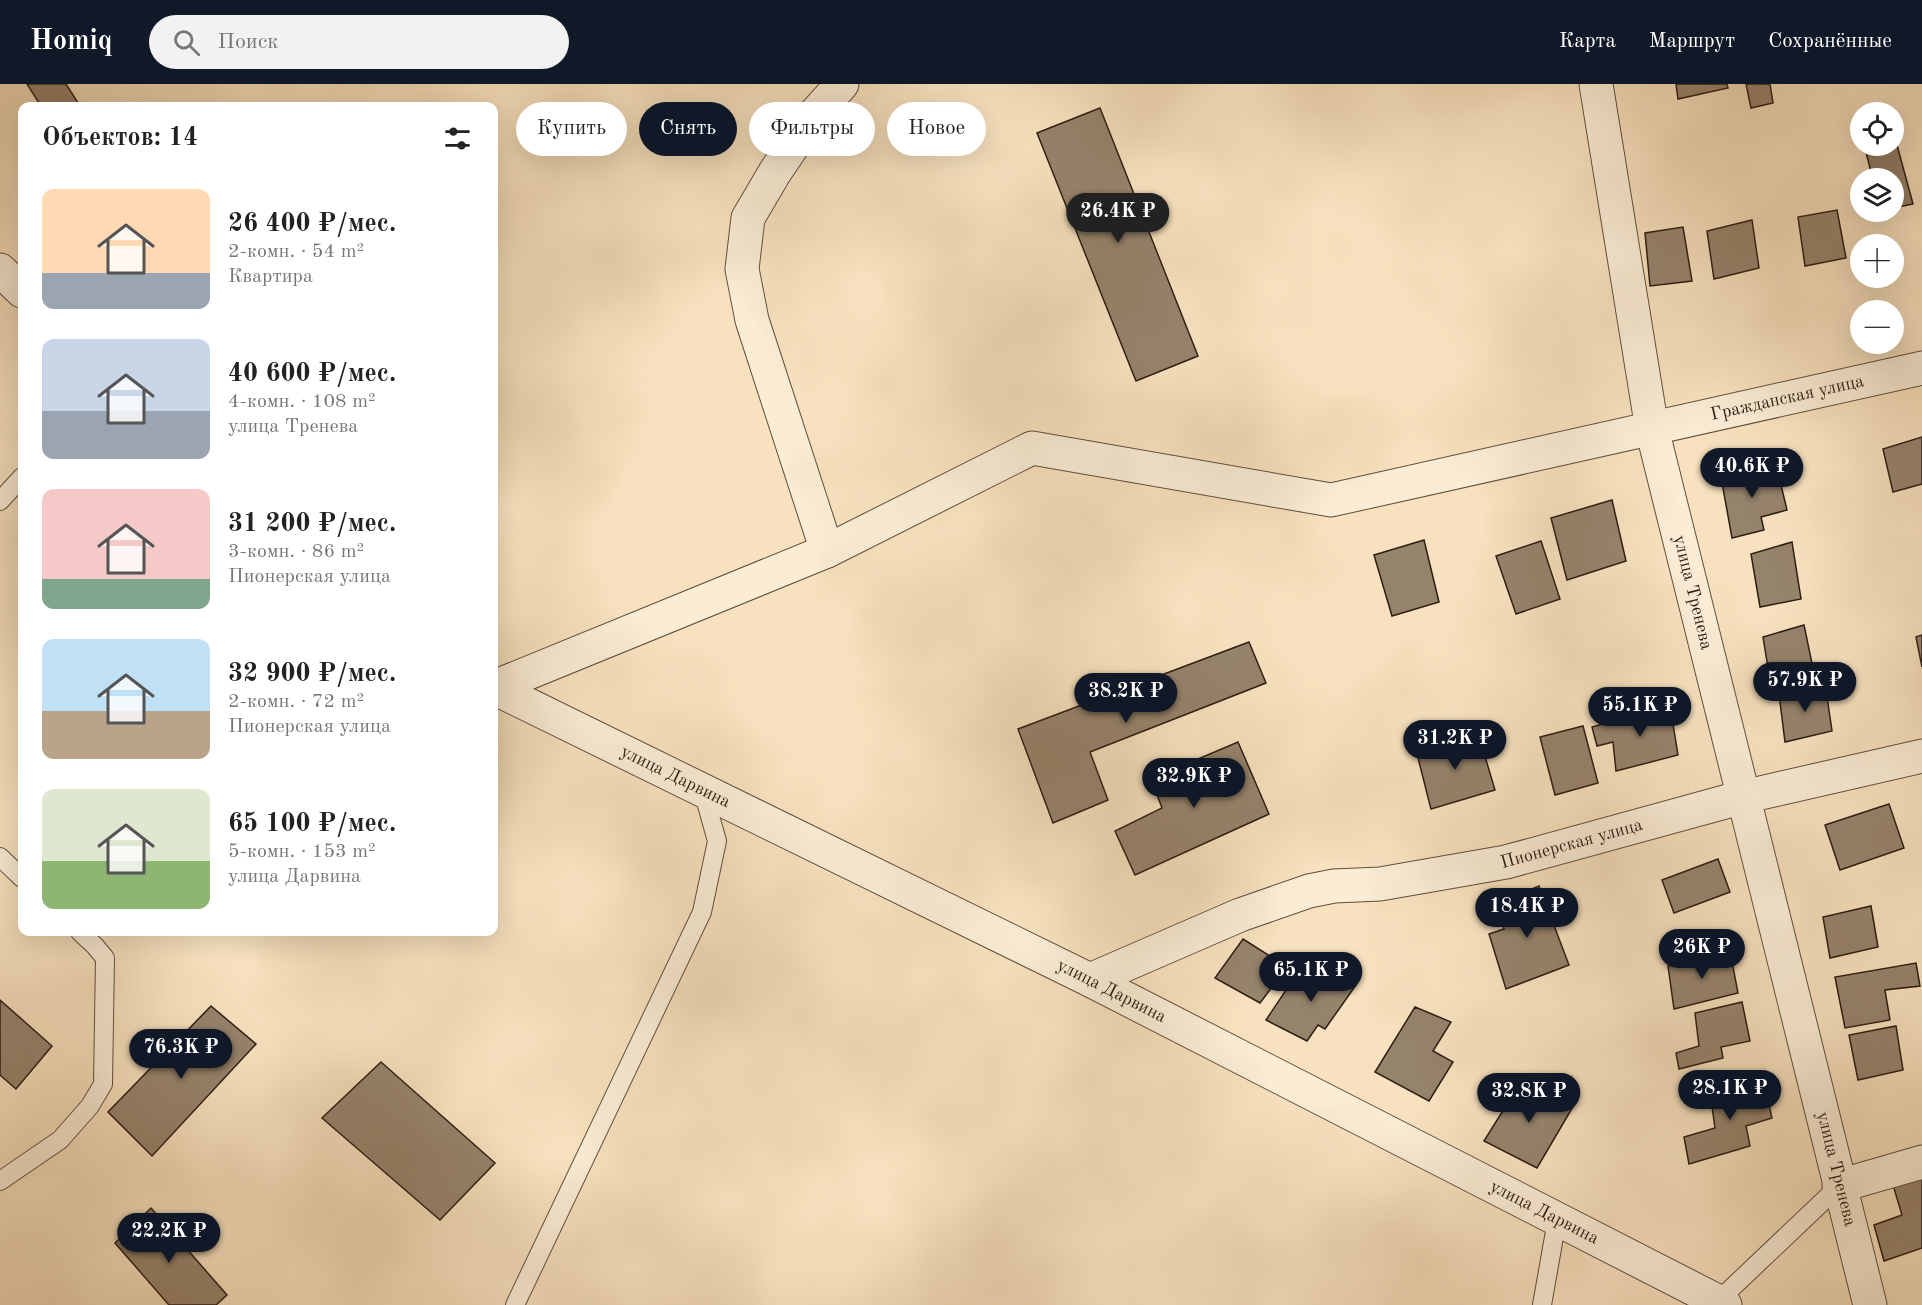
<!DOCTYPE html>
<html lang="ru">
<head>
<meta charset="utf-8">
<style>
  body { margin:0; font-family:"Old Standard TT",serif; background:#f2f2f2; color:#222; height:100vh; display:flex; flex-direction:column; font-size:22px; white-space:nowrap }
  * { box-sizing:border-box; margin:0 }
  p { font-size:20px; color:#767676 }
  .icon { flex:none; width:33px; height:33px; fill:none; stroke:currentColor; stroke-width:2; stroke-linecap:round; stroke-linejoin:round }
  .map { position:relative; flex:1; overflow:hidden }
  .drawer { position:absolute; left:18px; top:18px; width:480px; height:834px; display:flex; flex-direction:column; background:#fff; border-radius:12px; box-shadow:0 6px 24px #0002 }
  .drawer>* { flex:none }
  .top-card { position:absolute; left:516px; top:18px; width:570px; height:54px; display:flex; gap:12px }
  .controls { position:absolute; left:1850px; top:18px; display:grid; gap:12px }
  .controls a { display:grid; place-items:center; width:54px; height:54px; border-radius:50%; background:#fff; box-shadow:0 6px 24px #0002; font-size:30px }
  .price { position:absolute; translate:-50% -51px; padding:0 14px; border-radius:21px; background:#111827; color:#fff; font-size:20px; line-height:39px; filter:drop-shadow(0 2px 3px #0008) }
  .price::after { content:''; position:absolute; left:50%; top:36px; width:18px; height:14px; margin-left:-9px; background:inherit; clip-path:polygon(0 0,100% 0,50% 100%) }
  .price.active { background:#222; color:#fff }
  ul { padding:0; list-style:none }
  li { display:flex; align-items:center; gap:18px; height:150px; padding:0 24px }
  li span { display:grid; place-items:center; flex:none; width:168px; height:120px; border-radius:12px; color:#555 }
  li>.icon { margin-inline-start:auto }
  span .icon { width:72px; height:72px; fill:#fffc; stroke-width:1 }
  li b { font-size:26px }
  h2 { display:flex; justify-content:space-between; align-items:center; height:72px; padding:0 24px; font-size:26px }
  .pill { padding:0 21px; border-radius:27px; background:#fff; box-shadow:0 6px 24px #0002; font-size:21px; line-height:54px }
  .pill.active { background:#111827; color:#fff }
  header { display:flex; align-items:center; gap:36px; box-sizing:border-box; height:84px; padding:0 30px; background:#111827; color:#fff }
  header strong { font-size:28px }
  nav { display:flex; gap:33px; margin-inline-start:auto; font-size:21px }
  .search { width:420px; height:54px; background:#f2f2f2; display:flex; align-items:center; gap:15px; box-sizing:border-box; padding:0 21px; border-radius:33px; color:#767676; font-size:22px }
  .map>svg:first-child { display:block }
  .building { fill:#96836c; stroke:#2d1d14; stroke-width:1.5 }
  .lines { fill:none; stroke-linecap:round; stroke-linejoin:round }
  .service-casing { stroke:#604e3e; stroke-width:20 }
  .minor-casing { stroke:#604e3e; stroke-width:35 }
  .service { stroke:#faecd5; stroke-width:18 }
  .minor { stroke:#faecd5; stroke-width:33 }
  .labels { text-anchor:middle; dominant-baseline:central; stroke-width:5; stroke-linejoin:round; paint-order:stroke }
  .street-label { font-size:18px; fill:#2d1d14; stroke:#faecd5 }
</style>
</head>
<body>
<header>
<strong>Homiq</strong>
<div class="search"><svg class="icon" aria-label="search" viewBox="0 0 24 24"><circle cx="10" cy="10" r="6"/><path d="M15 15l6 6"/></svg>Поиск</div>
<nav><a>Карта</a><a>Маршрут</a><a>Сохранённые</a></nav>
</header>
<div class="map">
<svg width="1922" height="1221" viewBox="0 0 1922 1221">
  <rect width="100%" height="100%" fill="#f7e1be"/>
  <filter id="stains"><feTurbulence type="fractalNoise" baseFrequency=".00333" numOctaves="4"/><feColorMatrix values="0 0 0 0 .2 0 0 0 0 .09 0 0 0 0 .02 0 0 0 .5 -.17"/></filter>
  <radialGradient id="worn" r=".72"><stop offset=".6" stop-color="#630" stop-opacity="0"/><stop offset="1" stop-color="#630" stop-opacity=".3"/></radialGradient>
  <g class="building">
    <polygon points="27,0 66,0 80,22 41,22"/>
    <polygon points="1676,0 1727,0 1728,4 1678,15"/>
    <polygon points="1746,0 1770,0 1773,19 1751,24"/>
    <polygon points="1100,24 1198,272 1136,297 1037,49"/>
    <polygon points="1897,61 1913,120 1893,124 1893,94 1862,94 1872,92 1866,68"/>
    <polygon points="1837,126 1846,174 1805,182 1798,133"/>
    <polygon points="1752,136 1759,184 1714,195 1707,147"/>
    <polygon points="1683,143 1692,197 1650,202 1645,149"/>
    <polygon points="1922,353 1922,400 1893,408 1883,365"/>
    <polygon points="1776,380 1787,426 1761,433 1764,446 1732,454 1721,393"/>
    <polygon points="1612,416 1626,477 1567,496 1551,434"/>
    <polygon points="1424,456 1439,518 1392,532 1374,471"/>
    <polygon points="1541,457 1560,515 1516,530 1496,472"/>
    <polygon points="1792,458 1801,515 1760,523 1751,470"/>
    <polygon points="1804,541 1814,589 1771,602 1763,553"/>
    <polygon points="1922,551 1922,583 1916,553"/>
    <polygon points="1249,558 1266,599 1090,668 1108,716 1053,739 1018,645"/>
    <polygon points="1825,599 1832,647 1785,658 1779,610"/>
    <polygon points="1670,622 1678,671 1616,687 1613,658 1597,662 1592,643"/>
    <polygon points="1583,642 1598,699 1555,711 1540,653"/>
    <polygon points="1478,649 1495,706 1431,725 1416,666"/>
    <polygon points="1238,658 1269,730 1135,791 1115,747 1162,724 1151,695"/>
    <polygon points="1889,720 1904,764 1840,786 1825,741"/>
    <polygon points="1718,775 1730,808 1674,829 1662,796"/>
    <polygon points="1539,802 1569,881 1506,905 1489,850 1504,845 1496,820"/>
    <polygon points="1871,822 1878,863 1830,874 1823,833"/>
    <polygon points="1243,855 1287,883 1260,919 1215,894"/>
    <polygon points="1730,867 1738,909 1674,925 1668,882"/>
    <polygon points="1916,879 1920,902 1885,906 1890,936 1845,944 1835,893"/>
    <polygon points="1319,882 1356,901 1325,945 1318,941 1307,957 1266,936 1296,891 1308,898"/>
    <polygon points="0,916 52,962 16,1005 0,991"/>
    <polygon points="1742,918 1750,957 1721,963 1723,974 1679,985 1676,969 1699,962 1695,929"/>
    <polygon points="211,922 256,960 152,1072 108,1028"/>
    <polygon points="1415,923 1451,938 1433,967 1453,978 1429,1017 1375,988"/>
    <polygon points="1896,942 1903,986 1858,996 1849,951"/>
    <polygon points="381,978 495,1079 440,1136 322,1034"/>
    <polygon points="1763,994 1772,1034 1746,1042 1750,1062 1689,1080 1684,1053 1715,1044 1710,1008"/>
    <polygon points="1522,996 1574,1021 1537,1084 1484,1057"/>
    <polygon points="1922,1092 1922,1164 1884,1177 1874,1141 1902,1131 1893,1101"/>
    <polygon points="151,1124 227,1211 216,1221 169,1221 115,1159"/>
  </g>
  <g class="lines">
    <defs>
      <g id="service">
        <polyline points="0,417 22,393"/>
        <polyline points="0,773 22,794"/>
        <polyline points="0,1097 60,1056 90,1022 103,1000 105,874 95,862 80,848"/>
        <polyline points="1718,1217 1839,1102"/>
        <polyline points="515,1221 702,828 717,757 703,707"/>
        <polyline points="1542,1221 1557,1136"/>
      </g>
      <g id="minor">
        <path id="s1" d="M1596,0l56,345 218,876"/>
        <polyline points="0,186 22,207"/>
        <polyline points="827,467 752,236 742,185 748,134 775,88 813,32 842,0"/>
        <path id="s2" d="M494,603l333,-136 205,-103 299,52 591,-132"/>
        <path id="s3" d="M494,604l596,292 635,325"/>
        <path id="s4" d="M1090,896l150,-65 69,-24 25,-5 46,-2 126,-22 237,-65 179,-41"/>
        <polyline points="1839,1102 1922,1078"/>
      </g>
    </defs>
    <use href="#service" class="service-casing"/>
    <use href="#minor" class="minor-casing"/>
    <use href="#service" class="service"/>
    <use href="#minor" class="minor"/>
  </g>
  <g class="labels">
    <g class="street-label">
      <text stroke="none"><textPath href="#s2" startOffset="1360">Гражданская улица</textPath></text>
      <text stroke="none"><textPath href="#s1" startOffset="518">улица Тренева</textPath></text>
      <text stroke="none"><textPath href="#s3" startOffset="202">улица Дарвина</textPath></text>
      <text stroke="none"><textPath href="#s4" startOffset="504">Пионерская улица</textPath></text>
      <text stroke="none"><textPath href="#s3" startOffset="688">улица Дарвина</textPath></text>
      <text stroke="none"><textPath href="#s1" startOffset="1112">улица Тренева</textPath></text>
      <text stroke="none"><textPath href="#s3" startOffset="1174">улица Дарвина</textPath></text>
    </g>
  </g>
  <rect width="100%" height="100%" filter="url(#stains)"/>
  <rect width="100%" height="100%" fill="url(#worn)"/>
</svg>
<div class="controls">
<a><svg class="icon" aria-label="locate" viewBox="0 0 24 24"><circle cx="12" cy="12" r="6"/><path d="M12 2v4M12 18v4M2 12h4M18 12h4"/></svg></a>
<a><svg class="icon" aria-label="layers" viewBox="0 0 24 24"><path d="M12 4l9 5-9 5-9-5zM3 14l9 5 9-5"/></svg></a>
<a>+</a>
<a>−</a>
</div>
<b class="price active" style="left:1118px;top:160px">26.4K ₽</b>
<b class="price" style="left:1752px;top:415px">40.6K ₽</b>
<b class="price" style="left:1805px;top:629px">57.9K ₽</b>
<b class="price" style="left:1126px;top:640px">38.2K ₽</b>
<b class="price" style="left:1640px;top:654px">55.1K ₽</b>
<b class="price" style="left:1455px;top:687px">31.2K ₽</b>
<b class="price" style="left:1194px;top:725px">32.9K ₽</b>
<b class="price" style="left:1527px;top:855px">18.4K ₽</b>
<b class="price" style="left:1702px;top:896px">26K ₽</b>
<b class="price" style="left:1311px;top:919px">65.1K ₽</b>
<b class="price" style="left:181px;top:996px">76.3K ₽</b>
<b class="price" style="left:1730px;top:1037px">28.1K ₽</b>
<b class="price" style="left:1529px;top:1040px">32.8K ₽</b>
<b class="price" style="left:169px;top:1180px">22.2K ₽</b>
<div class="top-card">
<a class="pill">Купить</a>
<a class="pill active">Снять</a>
<a class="pill">Фильтры</a>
<a class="pill">Новое</a>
</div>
<section class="drawer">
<h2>Объектов: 14<svg class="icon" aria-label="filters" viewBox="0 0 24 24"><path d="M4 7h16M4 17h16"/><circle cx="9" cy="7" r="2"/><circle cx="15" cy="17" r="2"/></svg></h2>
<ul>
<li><span style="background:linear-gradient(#ffd9b3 70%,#9aa5b1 0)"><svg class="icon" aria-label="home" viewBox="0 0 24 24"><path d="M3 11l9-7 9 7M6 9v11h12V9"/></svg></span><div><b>26 400 ₽/мес.</b><p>2-комн. · 54 m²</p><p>Квартира</p></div></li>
<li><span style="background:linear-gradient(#c9d6e8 60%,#9aa5b1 0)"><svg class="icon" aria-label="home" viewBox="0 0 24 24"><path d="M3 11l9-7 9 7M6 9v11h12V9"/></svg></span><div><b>40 600 ₽/мес.</b><p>4-комн. · 108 m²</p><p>улица Тренева</p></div></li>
<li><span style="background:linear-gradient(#f6c9c9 75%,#7fa58c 0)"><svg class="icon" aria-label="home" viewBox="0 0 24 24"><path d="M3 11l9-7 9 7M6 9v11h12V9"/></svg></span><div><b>31 200 ₽/мес.</b><p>3-комн. · 86 m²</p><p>Пионерская улица</p></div></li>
<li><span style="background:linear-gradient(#bfe0f5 60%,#b9a48a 0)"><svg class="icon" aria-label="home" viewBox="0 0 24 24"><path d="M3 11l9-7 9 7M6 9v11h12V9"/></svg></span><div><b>32 900 ₽/мес.</b><p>2-комн. · 72 m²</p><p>Пионерская улица</p></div></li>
<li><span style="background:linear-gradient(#dfe7d0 60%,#8fb573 0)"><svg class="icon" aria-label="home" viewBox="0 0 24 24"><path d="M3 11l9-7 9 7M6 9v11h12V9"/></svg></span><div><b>65 100 ₽/мес.</b><p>5-комн. · 153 m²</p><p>улица Дарвина</p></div></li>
</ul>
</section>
</div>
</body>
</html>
